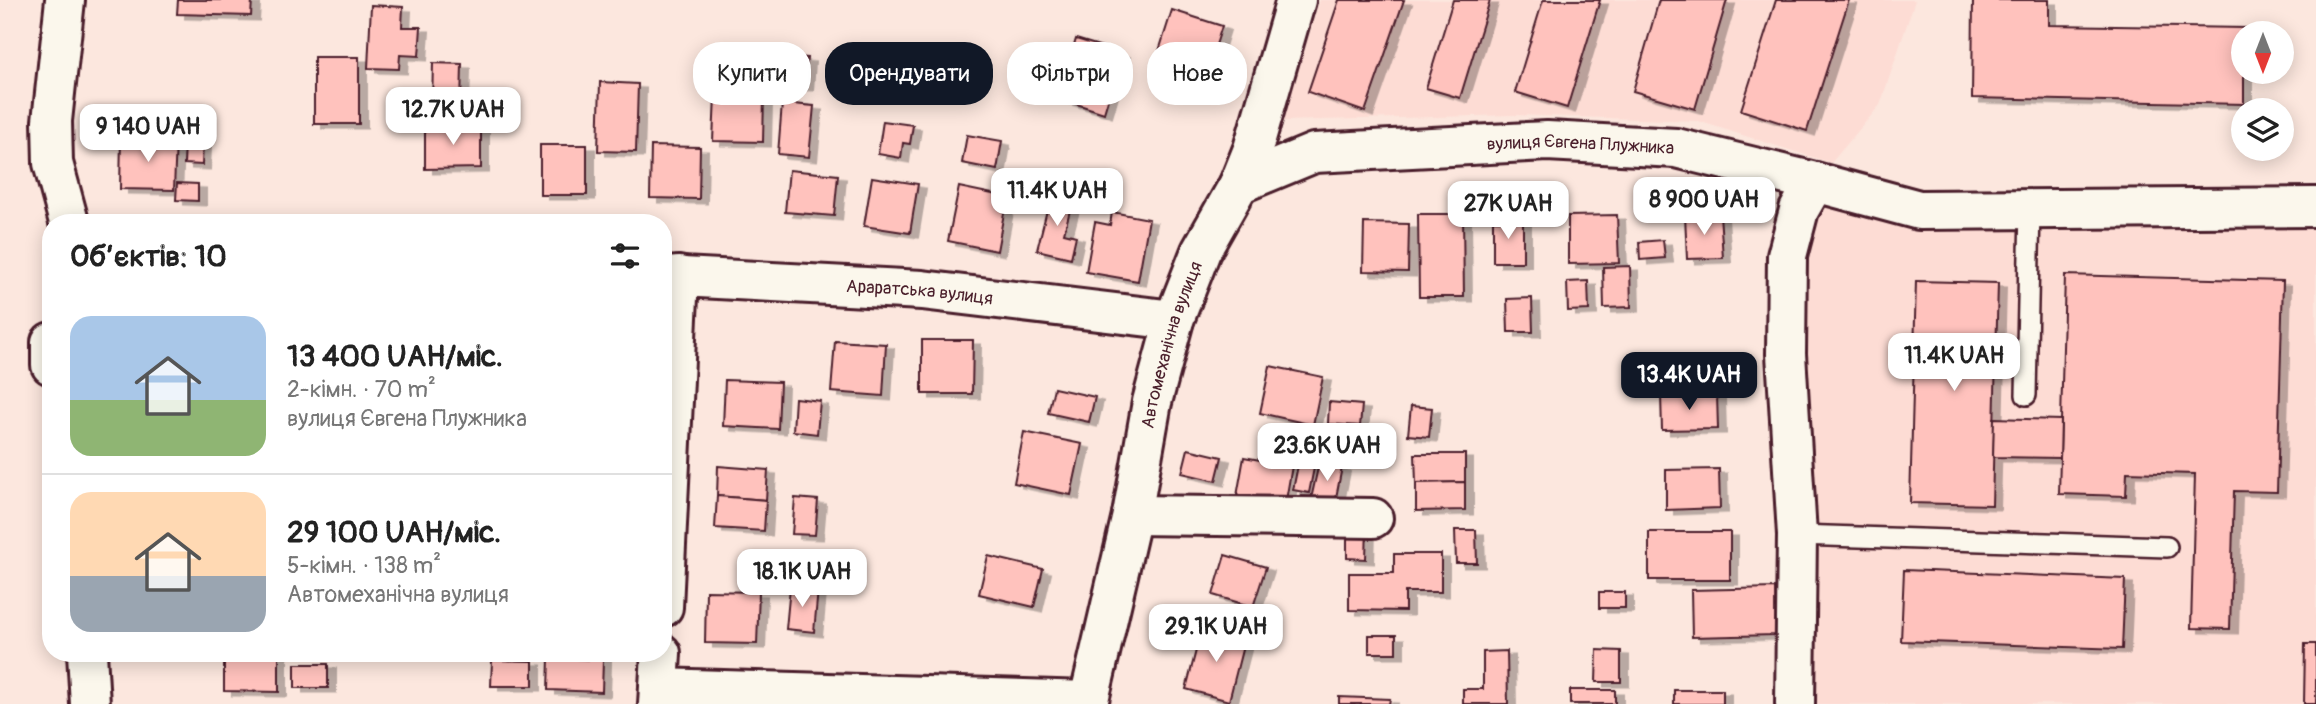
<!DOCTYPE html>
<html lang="uk">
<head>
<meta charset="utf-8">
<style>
  body { margin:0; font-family:Pangolin,sans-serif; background:#f6f6f6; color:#222; height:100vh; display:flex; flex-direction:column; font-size:26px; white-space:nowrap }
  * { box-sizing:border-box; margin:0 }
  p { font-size:23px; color:#767676 }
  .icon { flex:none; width:38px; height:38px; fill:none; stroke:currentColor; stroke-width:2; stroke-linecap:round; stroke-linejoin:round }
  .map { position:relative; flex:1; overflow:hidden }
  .drawer { position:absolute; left:42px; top:214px; width:630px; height:448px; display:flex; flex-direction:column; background:#fff; border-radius:28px; box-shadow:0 4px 18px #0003 }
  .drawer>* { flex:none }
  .hud { position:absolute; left:693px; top:42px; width:665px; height:63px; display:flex; gap:14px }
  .needle { width:46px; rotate:180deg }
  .controls { position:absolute; left:2231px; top:21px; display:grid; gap:14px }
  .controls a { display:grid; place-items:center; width:63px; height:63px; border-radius:50%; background:#fff; box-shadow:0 4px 18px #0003; font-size:35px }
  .price { position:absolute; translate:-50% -60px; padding:0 16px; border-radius:14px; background:#fff; color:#222; font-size:23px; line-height:46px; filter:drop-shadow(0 2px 4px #0008) }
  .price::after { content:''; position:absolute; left:50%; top:42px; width:21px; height:16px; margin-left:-10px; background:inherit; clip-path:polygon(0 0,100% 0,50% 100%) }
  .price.active { background:#111827; color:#fff }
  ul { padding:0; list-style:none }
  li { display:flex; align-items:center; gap:21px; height:175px; padding:0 28px }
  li+li { border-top:2px solid #e0e0e0 }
  li span { display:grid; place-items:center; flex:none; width:196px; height:140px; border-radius:21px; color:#555 }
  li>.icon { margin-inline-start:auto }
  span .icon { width:84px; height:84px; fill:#fffc; stroke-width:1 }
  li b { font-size:30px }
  h2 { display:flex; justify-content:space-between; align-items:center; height:84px; padding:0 28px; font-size:30px }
  .tag { padding:0 24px; border-radius:28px; background:#fff; box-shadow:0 4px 18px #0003; font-size:24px; line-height:63px }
  .tag.active { background:#111827; color:#fff }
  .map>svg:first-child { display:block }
  .built { fill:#fddcd4 }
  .building { fill:#ffc2bd; stroke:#4a1f2b; stroke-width:2; filter:url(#shadow) }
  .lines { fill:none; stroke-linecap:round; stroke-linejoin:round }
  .service-casing { stroke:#4a1f2b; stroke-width:24 }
  .minor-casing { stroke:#4a1f2b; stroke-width:44 }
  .service { stroke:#fbf7ec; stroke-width:19 }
  .minor { stroke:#fbf7ec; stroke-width:38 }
  .labels { text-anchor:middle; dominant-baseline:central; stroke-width:6; stroke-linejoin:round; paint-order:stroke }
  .street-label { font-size:18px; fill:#4a1f2b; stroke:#fbf7ec }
</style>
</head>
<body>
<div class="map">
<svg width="2316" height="704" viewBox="0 0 2316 704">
  <defs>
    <filter id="shadow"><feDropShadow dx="8" dy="4.5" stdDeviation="0" flood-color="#0004"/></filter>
  </defs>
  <rect width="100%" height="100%" fill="#fce7de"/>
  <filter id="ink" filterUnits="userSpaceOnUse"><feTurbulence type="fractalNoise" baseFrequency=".0143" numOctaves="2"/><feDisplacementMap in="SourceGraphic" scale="14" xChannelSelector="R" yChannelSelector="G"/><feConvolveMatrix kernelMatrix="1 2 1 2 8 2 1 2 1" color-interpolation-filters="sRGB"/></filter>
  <g filter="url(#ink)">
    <g class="built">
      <polygon points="1320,0 1915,0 1880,105 1831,163 1698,121 1514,115 1282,121"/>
      <polygon points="1815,182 1919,210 2316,207 2316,704 1795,704 1786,354"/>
    </g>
    <g class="building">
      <polygon points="178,0 252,0 251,16 177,14"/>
      <polygon points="1339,0 1404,0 1365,112 1308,92"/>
      <polygon points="1453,0 1490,0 1460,98 1426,88"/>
      <polygon points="1543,0 1600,0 1567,108 1515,92"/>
      <polygon points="1659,0 1727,0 1695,109 1633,91"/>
      <polygon points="1776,0 1849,0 1807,131 1741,110"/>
      <polygon points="1973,0 2049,0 2049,25 2248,28 2247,33 2244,33 2244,104 1972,98"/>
      <polygon points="371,5 403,7 402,27 421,27 419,56 400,55 399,69 368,68"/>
      <polygon points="1172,10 1222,26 1209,67 1159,51"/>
      <polygon points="1076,39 1122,53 1104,113 1058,98"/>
      <polygon points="786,56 807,58 805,86 784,85"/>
      <rect x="314" y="57" width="45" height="67"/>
      <polygon points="433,63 462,64 461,105 432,104"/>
      <polygon points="600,82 638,84 636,152 598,151"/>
      <polygon points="715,96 764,97 763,142 713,141"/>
      <polygon points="782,103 814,106 809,157 778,154"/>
      <polygon points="883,121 913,125 910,144 903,143 901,158 878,154"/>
      <polygon points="481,126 481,168 425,169 425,127"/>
      <polygon points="967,135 1002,141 997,170 962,163"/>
      <polygon points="121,137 176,139 174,190 120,189"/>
      <polygon points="185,142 203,143 202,165 184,164"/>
      <rect x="540" y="145" width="47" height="50"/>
      <polygon points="651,146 700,147 699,199 650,198"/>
      <polygon points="789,170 838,175 834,216 785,212"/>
      <polygon points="872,177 918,184 910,233 864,226"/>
      <polygon points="177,183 198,184 198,201 176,200"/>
      <polygon points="959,187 1007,197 997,251 948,241"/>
      <polygon points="1051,194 1073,199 1064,233 1076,236 1071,258 1037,250"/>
      <polygon points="1112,212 1149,219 1138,281 1086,272 1095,222 1110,225"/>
      <polygon points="1418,214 1463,214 1464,297 1419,297"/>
      <polygon points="1720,214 1723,258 1687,259 1685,215"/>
      <polygon points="1617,215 1619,263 1568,264 1568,216"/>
      <rect x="1493" y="220" width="30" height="42"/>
      <polygon points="1364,223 1409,224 1408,272 1363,271"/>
      <polygon points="1663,240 1665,258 1640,260 1639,242"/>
      <polygon points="1630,266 1631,307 1604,308 1603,267"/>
      <polygon points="2065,275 2283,281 2277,492 2234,491 2230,629 2191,628 2195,474 2127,472 2126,496 2059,494"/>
      <polygon points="1588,281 1589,310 1568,311 1567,282"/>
      <polygon points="1916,281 1998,283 1992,505 1910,503"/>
      <polygon points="1532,298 1533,332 1508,332 1507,299"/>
      <polygon points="922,340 973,340 972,394 922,394"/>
      <polygon points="835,341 886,344 883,396 831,392"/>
      <rect x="1662" y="362" width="29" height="17"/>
      <polygon points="1270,366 1323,377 1313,425 1260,413"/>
      <polygon points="725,380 780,382 778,429 723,426"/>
      <polygon points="1054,388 1095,397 1089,422 1048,413"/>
      <polygon points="1717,394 1718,429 1662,430 1661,395"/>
      <polygon points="795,398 820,401 817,434 793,431"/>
      <polygon points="1329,402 1362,405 1360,426 1328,424"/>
      <polygon points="1411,406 1432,408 1429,437 1408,435"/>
      <polygon points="1994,418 2061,420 2060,458 1993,457"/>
      <polygon points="1024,432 1082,444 1071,495 1014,483"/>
      <polygon points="1188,449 1222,457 1216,481 1182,473"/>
      <polygon points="1415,454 1465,454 1465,482 1416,483"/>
      <polygon points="1244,457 1292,466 1285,506 1237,496"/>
      <polygon points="1299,460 1315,463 1309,493 1293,490"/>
      <polygon points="1319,463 1342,467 1335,503 1311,499"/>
      <polygon points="718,466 768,470 766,500 717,496"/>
      <polygon points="1719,469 1720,508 1666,510 1666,470"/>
      <polygon points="1465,482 1465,510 1416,511 1416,483"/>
      <polygon points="717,496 766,500 764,531 715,528"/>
      <polygon points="795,498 818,500 815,535 792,534"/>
      <polygon points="1347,527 1367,527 1366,559 1347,558"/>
      <polygon points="1455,530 1476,530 1477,563 1456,563"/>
      <rect x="1649" y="532" width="81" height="48"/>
      <polygon points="1394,554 1441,554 1441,592 1405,592 1405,611 1349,610 1349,573 1394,573"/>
      <polygon points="1225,555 1266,567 1253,607 1213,595"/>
      <polygon points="988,556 1043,569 1034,607 979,594"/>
      <polygon points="1904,570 2125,579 2122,649 1901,641"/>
      <polygon points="790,587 818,589 814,632 786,629"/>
      <polygon points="1775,588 1776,635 1692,637 1691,590"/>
      <polygon points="706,591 759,592 757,644 705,643"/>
      <rect x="1599" y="592" width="26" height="16"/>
      <polygon points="1202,627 1245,638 1229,701 1186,689"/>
      <rect x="1369" y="635" width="27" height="18"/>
      <polygon points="2305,644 2316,644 2316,704 2304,704"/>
      <polygon points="1597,650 1621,651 1621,682 1596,682"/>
      <polygon points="1507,651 1508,704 1463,704 1463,689 1483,689 1483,652"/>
      <polygon points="224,653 279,653 279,692 224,691"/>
      <polygon points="549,653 603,653 603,660 549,658"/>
      <polygon points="549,658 603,660 602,692 548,690"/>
      <polygon points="492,660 533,661 533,686 491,686"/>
      <rect x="295" y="664" width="33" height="24"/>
      <rect x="1570" y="690" width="45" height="14"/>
      <rect x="1674" y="690" width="49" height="14"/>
      <polygon points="1339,697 1390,699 1389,704 1339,704"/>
    </g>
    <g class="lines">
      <defs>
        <g id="service">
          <polyline points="2026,395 2030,208"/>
          <polyline points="1797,535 2167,547"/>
        </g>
        <g id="minor">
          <polyline points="65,0 52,121 53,163 69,222"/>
          <polyline points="1815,182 1919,210 2316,207"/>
          <path id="s1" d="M1239,184l75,-31 233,-12 129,7 139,34 -16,28 -12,46 -1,98 11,181 -2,169"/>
          <path id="s2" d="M663,276l259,14 252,30"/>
          <polyline points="51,342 51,365"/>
          <polyline points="1132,515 1373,518"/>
          <polyline points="663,607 679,276"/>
          <polyline points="87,653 90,704"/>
          <polyline points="659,688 1089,701"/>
          <polyline points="658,704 661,653"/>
          <path id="s3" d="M1088,704l44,-189 20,-113 22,-82 27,-69 38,-67 14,-35 43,-149"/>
        </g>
      </defs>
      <use href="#service" class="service-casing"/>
      <use href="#minor" class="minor-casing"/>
      <use href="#service" class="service"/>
      <use href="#minor" class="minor"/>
    </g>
  </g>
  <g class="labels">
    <g class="street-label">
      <text stroke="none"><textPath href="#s1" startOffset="348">вулиця Євгена Плужника</textPath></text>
      <text stroke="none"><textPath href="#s2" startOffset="257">Араратська вулиця</textPath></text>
      <text stroke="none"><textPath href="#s3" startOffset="369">Автомеханічна вулиця</textPath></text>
    </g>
  </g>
</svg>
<div class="controls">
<a><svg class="needle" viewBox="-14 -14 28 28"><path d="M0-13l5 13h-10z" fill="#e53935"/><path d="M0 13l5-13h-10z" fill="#767676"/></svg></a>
<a><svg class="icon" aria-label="layers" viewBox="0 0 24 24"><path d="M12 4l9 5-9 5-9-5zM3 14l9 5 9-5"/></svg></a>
</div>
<b class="price" style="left:453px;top:147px">12.7K UAH</b>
<b class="price" style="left:148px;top:164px">9 140 UAH</b>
<b class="price" style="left:1057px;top:228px">11.4K UAH</b>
<b class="price" style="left:1704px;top:237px">8 900 UAH</b>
<b class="price" style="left:1508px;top:241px">27K UAH</b>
<b class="price" style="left:1954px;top:393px">11.4K UAH</b>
<b class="price active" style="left:1689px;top:412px">13.4K UAH</b>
<b class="price" style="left:1327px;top:483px">23.6K UAH</b>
<b class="price" style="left:802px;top:609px">18.1K UAH</b>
<b class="price" style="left:1216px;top:664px">29.1K UAH</b>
<div class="hud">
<a class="tag">Купити</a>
<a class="tag active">Орендувати</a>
<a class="tag">Фільтри</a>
<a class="tag">Нове</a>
</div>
<section class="drawer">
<h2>Об’єктів: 10<svg class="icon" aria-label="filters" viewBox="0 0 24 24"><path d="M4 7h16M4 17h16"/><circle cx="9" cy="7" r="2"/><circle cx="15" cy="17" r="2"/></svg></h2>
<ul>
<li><span style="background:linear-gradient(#a9c7e8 60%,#8fb573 0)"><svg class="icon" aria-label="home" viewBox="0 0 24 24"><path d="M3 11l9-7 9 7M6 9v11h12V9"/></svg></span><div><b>13 400 UAH/міс.</b><p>2-кімн. · 70 m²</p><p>вулиця Євгена Плужника</p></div></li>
<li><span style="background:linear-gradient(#ffd9b3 60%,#9aa5b1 0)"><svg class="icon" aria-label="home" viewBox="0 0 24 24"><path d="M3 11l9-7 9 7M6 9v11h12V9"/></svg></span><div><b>29 100 UAH/міс.</b><p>5-кімн. · 138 m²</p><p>Автомеханічна вулиця</p></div></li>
</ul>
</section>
</div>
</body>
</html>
